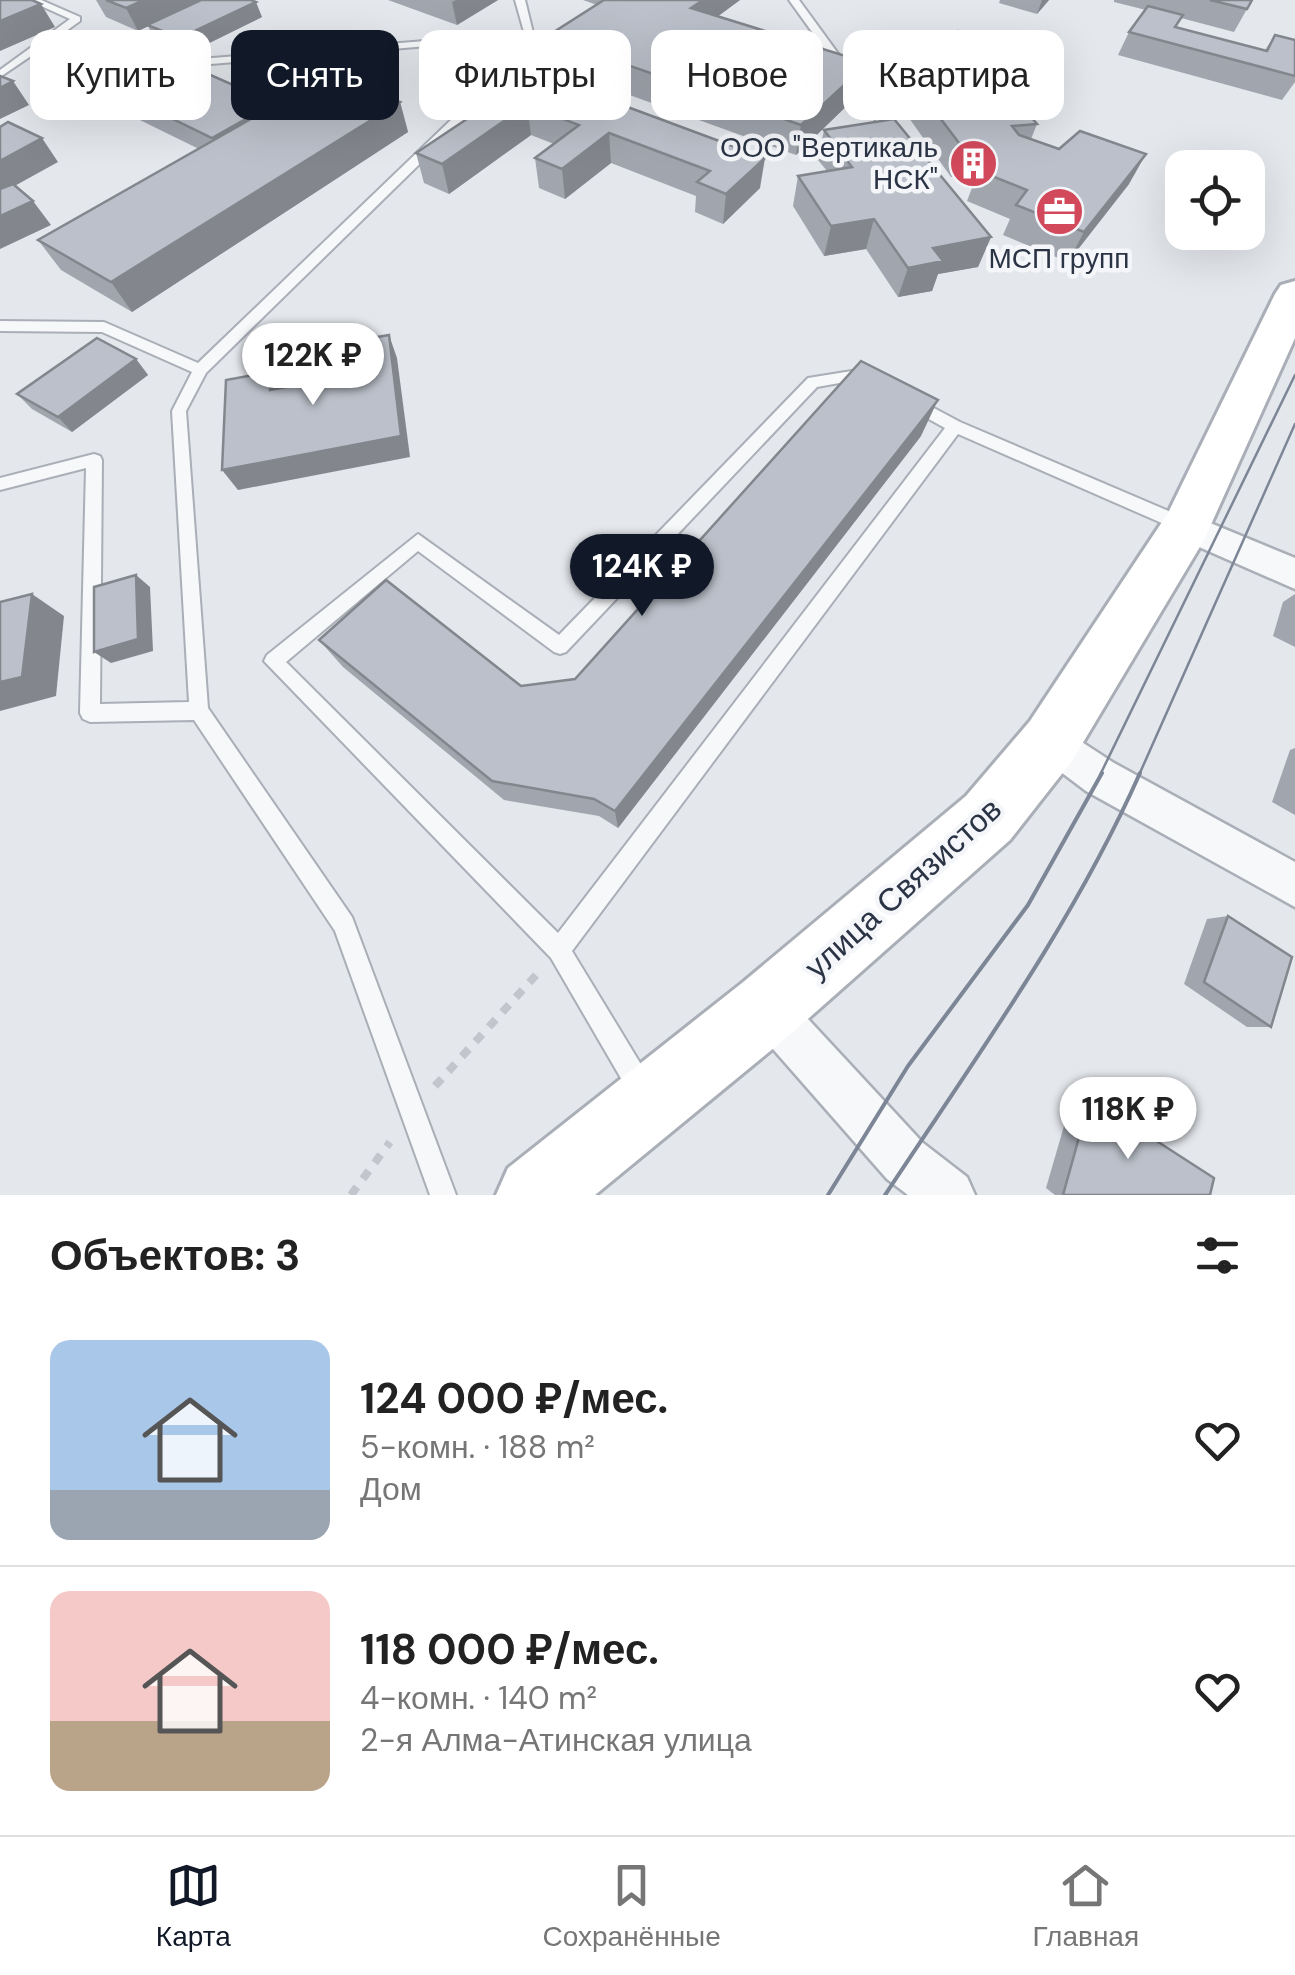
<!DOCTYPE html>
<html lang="ru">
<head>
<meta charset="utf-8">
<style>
  body { margin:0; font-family:"DM Sans",sans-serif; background:#f6f6f6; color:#222; height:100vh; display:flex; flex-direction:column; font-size:38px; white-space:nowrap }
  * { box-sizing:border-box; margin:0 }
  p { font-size:32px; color:#767676 }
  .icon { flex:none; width:55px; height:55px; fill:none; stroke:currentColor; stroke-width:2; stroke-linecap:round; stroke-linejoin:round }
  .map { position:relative; height:1195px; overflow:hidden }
  .drawer { display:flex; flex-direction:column; background:#fff; flex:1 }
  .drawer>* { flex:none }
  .hud { position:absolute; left:30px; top:30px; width:1235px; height:90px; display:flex; gap:20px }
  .controls { position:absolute; left:1165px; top:150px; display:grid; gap:20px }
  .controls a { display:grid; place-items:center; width:100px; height:100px; border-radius:20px; background:#fff; box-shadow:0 10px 40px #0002; font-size:50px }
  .price { position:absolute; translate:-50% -85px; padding:0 22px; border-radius:35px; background:#fff; color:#222; font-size:32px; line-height:65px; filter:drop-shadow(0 2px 5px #0008) }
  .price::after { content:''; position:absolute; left:50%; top:60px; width:30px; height:22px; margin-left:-15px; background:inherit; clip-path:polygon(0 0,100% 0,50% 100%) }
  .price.on { background:#111827; color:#fff }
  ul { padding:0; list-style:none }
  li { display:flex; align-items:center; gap:30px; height:250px; padding:0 50px }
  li+li { border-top:2px solid #e0e0e0 }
  li span { display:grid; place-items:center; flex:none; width:280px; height:200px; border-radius:20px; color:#555 }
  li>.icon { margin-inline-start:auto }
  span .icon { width:120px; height:120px; fill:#fffc; stroke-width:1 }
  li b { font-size:42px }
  h2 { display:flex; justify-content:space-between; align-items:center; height:120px; padding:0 50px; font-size:42px }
  .tag { padding:0 35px; border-radius:20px; background:#fff; box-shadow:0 10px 40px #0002; font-size:35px; line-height:90px }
  .tag.on { background:#111827; color:#fff }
  .dock { display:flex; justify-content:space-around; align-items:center; height:140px; border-top:2px solid #e0e0e0; background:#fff; font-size:28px; color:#767676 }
  .dock a { display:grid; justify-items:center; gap:5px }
  .dock .on { color:#111827 }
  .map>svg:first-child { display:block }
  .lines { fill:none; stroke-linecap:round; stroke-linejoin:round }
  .lane-casing { stroke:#a9aeb7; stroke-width:4 }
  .street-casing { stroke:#a9aeb7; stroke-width:5 }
  .secondary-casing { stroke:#a9aeb7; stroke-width:6 }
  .path { stroke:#c2c5cb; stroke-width:8; stroke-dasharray:10 10; stroke-linecap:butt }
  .lane { fill:#f7f8fa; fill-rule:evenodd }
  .street { fill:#f7f8fa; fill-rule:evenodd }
  .secondary { fill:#fff; fill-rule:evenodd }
  .tram-far1 { stroke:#7d8696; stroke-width:2.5 }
  .tram { stroke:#7d8696; stroke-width:4 }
  .wall { fill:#a1a5ae }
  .shaded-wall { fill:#83868d }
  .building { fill:#bbc0ca; stroke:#83868d; stroke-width:2.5 }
  .labels { text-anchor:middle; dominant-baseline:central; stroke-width:9; stroke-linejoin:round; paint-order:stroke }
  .far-poi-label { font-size:28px; fill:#2b3445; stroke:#f4f6f9; text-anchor:end }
  .street-label { font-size:32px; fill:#2b3445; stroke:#f4f6f9 }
</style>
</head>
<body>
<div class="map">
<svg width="1295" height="1195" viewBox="0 0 1295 1195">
  <rect width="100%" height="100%" fill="#e4e7ec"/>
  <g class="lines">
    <defs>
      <g id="lane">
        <polygon points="28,0 41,0 80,17 80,21 62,34 137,68 128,70 56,39 0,77 0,70 70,19"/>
        <polygon points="515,0 525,0 537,49 206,373 186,411 208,708 352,917 456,1195 430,1195 335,931 194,720 90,722 83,719 80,713 86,468 0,490 0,478 94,454 100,456 102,460 100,704 189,702 172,411 192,372 102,332 0,331 0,321 104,322 198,363 528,46"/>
        <polygon points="789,0 799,0 893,129 893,133 885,133"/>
        <polygon points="425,41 430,44 428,46 163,68 158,65 163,62"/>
        <polygon points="858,370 875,377 875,385 870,386 856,380 817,387 566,652 560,654 554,652 418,551 286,662 558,933 945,428 905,406 905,398 915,398 960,422 1192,521 1194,526 1192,531 1180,531 958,434 572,951 651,1081 654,1090 651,1099 642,1102 633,1099 551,958 264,661 267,655 418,534 559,635 808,378"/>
      </g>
      <g id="street">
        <polygon points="1186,513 1295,558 1295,589 1174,536 1169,526 1174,516"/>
        <polygon points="1051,722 1114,763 1295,862 1295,907 1086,791 1037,754 1032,741 1037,728"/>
        <polygon points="767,985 783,992 923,1143 967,1177 975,1195 908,1195 887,1179 751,1024 744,1008 751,992"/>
      </g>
      <polygon id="secondary" points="1295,281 1295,338 1204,540 1072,761 1010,840 792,1033 595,1195 496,1195 508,1168 742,983 966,796 1030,721 1168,513 1275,294 1281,285"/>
    </defs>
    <use href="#lane" class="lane-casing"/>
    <use href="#street" class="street-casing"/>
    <use href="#secondary" class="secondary-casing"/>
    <g class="path">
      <polyline points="435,1086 538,973"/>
      <polyline points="351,1195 390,1142"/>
    </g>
    <use href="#lane" class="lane"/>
    <use href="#street" class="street"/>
    <use href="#secondary" class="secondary"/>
    <g class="tram-far1">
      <polyline points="1100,775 1295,375"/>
      <polyline points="1139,775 1295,424"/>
    </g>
    <g class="tram">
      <polyline points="828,1195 908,1066 1028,905 1102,773"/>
      <path d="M885,1195c91,-138 188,-271 255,-422"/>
    </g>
  </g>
  <g class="wall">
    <polygon points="96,0 251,0 262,17 187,54 155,40 148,26 138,31 106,17"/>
    <polygon points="388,0 498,0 457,25"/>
    <polygon points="583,0 740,0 718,16 861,92 796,155 549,66 546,37 597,5"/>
    <polygon points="1000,0 1049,0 1037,14 999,3"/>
    <polygon points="1114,0 1252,0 1234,32 1181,18 1176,27 1265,50 1275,35 1295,40 1295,82 1282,100 1118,55 1129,32 1146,10 1114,2"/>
    <polygon points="879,37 1037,124 1031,139 1129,184 1068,262 1003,235 1010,219 967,201 975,180 969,176 951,177 872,66"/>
    <polygon points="536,73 760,188 723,224 695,212 696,196 611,163 565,199 539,188 535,158 554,144 531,135 449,194 424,183 416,153"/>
    <polygon points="83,75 274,103 275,105 400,102 408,132 132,312 61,270 38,240 199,149 97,99"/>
    <polygon points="824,130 991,237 978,267 938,274 932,291 898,297 866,249 824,256 793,206 798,176 827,171 818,160"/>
    <polygon points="136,359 148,375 72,432 32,409 17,394"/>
    <polygon points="921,436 618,828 599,816 504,800 343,667 319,640 521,686 575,679"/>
    <polygon points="1295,594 1295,647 1273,636 1283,602"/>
    <polygon points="1295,748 1295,815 1272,802 1290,750"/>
    <polygon points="1228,916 1271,1027 1247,1027 1184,984 1207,919"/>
    <polygon points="1073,1095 1090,1098 1210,1195 1055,1195 1046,1188"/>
  </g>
  <g class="shaded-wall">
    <polygon points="144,0 205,0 138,31 126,8"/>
    <polygon points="456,0 498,0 457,25 452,2"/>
    <polygon points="703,0 740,0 690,37 691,8"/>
    <polygon points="1042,0 1049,0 1037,14"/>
    <polygon points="256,2 262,17 187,54 180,38"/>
    <polygon points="41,4 55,27 0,51 0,21"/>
    <polygon points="868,63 861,92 796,155 801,125"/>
    <polygon points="13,81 29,105 0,119 0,88"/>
    <polygon points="400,102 408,132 132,312 111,282"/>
    <polygon points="274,103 283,127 224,161 212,138"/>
    <polygon points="527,105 531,135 449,194 442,164"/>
    <polygon points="609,133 611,163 565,199 562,169"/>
    <polygon points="42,138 58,162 0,194 0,161"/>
    <polygon points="1146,154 1129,184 1068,262 1084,232"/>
    <polygon points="765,158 760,188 723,224 726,194"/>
    <polygon points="33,201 51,225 0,249 0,216"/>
    <polygon points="874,219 866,249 824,256 831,226"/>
    <polygon points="991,237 978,267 938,274 932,291 898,297 908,268 933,248"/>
    <polygon points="389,335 397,358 410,457 238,490 222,470"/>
    <polygon points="136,359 148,375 72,432 58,417"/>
    <polygon points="270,372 283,394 270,390"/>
    <polygon points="938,400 921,436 618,828 615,811"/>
    <polygon points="136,575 150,587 153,651 111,663 94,652"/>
    <polygon points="32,594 64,616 56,696 0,711 0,682"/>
  </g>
  <g class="building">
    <polygon points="0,0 32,0 41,4 0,21"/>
    <polygon points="106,0 144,0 126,8"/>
    <polygon points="201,0 251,0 256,2 180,38 147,25"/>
    <polygon points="604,0 703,0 691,8 868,63 801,125 546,37"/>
    <polygon points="1210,0 1252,0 1247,9"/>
    <polygon points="1148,6 1183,15 1175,27 1267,51 1275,35 1295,40 1295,76 1129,32"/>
    <polygon points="958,31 1037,124 1012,126 1019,135 1059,149 1080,131 1146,154 1084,232 1016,205 1027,190 979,171 994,154 980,146 962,147 879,37"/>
    <polygon points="145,46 274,103 212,138 83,75"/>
    <polygon points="536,73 765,158 726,194 697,182 710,171 609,133 562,169 535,158 579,125 527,105 442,164 416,153"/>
    <polygon points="330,74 400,102 111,282 38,240"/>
    <polygon points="0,76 13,81 0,88"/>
    <polygon points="894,119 991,237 933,248 943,261 908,268 874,219 831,226 798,176 852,167 824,130"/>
    <polygon points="8,122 42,138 0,161 0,127"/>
    <polygon points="13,184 33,201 0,216 0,189"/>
    <polygon points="389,335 401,436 222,470 226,380 270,372 270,390 333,378 331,345"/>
    <polygon points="97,338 136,359 58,417 17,394"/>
    <polygon points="861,361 938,400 615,811 594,799 492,781 319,640 386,580 521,686 575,679"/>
    <polygon points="136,575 138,639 94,652 94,587"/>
    <polygon points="32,594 22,677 0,682 0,602"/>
    <polygon points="1228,916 1292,957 1271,1027 1204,982"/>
    <polygon points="1090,1098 1214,1178 1210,1195 1063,1195"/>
  </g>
  <defs>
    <symbol id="building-disc" viewBox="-11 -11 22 22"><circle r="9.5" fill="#d1495b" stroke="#f4f6f9"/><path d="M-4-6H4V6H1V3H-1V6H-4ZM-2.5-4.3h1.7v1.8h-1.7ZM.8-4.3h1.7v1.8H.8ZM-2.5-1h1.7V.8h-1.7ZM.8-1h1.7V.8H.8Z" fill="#fff"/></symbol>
    <symbol id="office-disc" viewBox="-11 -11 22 22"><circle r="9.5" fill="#d1495b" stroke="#f4f6f9"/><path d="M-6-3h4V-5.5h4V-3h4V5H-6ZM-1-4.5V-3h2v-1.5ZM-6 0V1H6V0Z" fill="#fff"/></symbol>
  </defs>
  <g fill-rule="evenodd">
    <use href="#building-disc" x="946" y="136" width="55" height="55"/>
    <use href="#office-disc" x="1032" y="184" width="55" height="55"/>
  </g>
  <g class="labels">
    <g class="far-poi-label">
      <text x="938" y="147">ООО "Вертикаль<tspan x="938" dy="32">НСК"</tspan></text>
      <text x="1059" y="258" text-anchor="middle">МСП групп</text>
    </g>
    <g class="street-label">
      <text transform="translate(903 888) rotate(-42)">улица Связистов</text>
    </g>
  </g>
</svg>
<div class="controls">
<a><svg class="icon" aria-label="locate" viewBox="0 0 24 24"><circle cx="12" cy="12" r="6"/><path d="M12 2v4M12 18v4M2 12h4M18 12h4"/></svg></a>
</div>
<b class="price" style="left:313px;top:408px">122K ₽</b>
<b class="price on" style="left:642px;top:619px">124K ₽</b>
<b class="price" style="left:1128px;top:1162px">118K ₽</b>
<div class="hud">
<a class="tag">Купить</a>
<a class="tag on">Снять</a>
<a class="tag">Фильтры</a>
<a class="tag">Новое</a>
<a class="tag">Квартира</a>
</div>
</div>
<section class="drawer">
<h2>Объектов: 3<svg class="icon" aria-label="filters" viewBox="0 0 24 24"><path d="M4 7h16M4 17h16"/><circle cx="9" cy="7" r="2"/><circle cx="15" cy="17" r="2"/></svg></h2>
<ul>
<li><span style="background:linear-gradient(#a9c7e8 75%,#9aa5b1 0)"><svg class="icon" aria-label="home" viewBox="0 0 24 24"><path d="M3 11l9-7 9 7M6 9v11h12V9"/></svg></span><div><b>124 000 ₽/мес.</b><p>5-комн. · 188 m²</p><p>Дом</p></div><svg class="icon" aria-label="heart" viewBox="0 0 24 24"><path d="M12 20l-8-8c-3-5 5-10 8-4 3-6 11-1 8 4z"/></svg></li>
<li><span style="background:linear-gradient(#f6c9c9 65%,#b9a48a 0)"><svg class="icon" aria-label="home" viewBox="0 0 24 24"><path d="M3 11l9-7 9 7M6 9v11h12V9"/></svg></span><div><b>118 000 ₽/мес.</b><p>4-комн. · 140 m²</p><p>2-я Алма-Атинская улица</p></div><svg class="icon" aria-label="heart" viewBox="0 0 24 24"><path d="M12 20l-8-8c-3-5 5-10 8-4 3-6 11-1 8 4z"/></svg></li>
</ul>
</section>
<nav class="dock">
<a class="on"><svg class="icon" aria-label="map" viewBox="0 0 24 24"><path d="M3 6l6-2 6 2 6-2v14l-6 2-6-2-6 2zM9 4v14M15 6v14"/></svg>Карта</a>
<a><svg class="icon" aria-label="saved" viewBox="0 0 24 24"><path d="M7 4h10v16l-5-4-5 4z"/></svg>Сохранённые</a>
<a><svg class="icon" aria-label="home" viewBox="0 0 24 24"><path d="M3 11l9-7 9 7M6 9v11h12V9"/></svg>Главная</a>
</nav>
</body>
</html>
